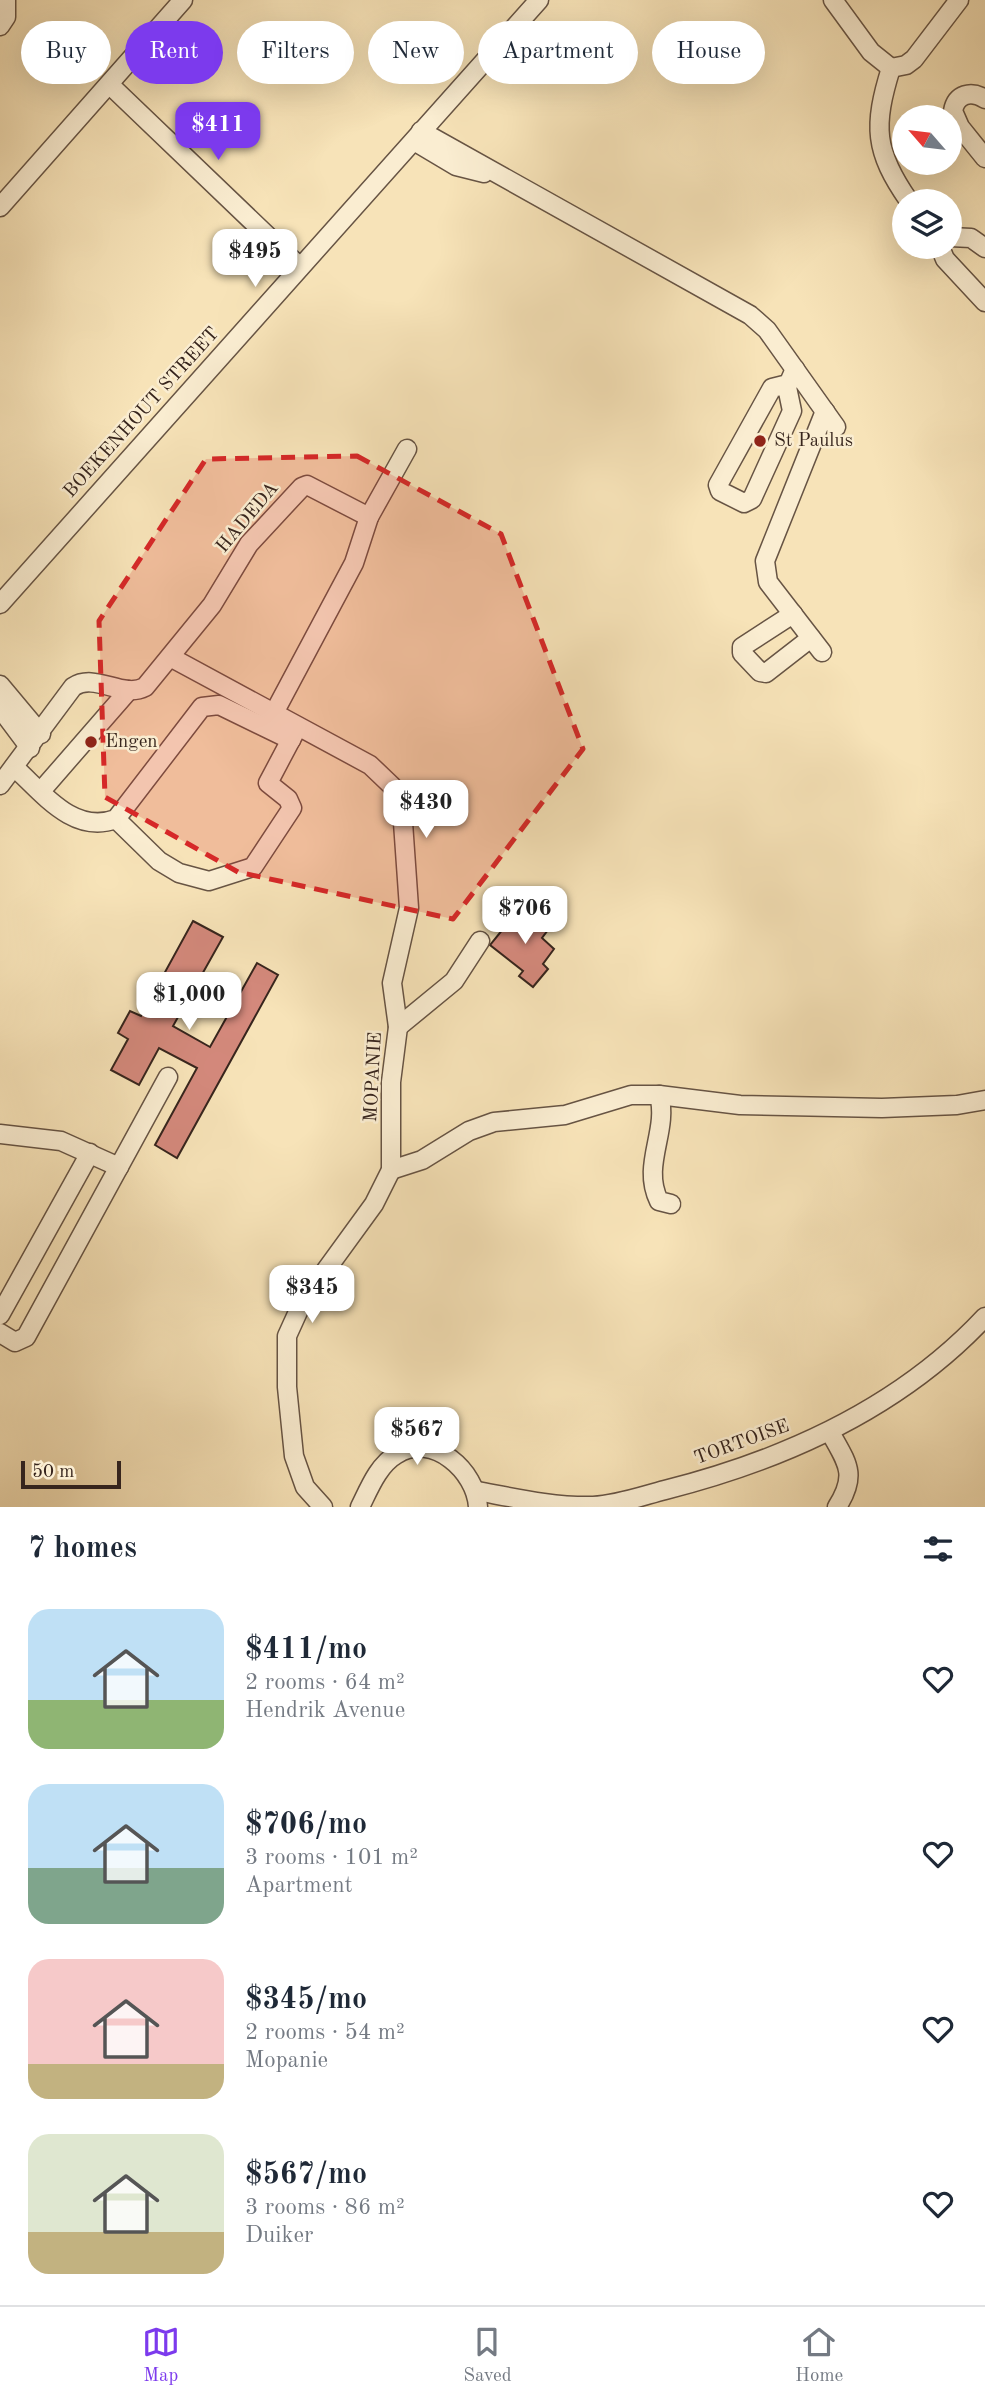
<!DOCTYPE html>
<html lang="en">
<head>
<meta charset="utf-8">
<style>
  body { margin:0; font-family:"Old Standard TT",serif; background:#f6f6f7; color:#1f2937; height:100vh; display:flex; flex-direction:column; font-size:26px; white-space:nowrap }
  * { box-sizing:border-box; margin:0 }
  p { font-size:23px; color:#747a83 }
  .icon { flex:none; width:38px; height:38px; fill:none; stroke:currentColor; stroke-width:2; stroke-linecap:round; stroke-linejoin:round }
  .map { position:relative; height:1507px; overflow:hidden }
  .sheet { display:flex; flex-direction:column; background:#fff; flex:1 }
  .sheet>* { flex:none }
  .banner { position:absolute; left:21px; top:21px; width:943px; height:63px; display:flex; gap:14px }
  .needle { width:46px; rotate:298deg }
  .controls { position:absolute; left:892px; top:105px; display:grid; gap:14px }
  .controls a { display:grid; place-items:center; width:70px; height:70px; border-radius:50%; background:#fff; box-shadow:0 7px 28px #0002; font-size:35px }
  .scale { position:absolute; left:21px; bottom:18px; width:100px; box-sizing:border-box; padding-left:7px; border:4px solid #37251d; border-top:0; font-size:19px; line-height:24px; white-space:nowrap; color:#37251d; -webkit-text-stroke:5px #faedd1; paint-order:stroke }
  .price { position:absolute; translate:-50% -60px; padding:0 16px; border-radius:14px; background:#fff; color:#222; font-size:23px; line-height:46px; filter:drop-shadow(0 2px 4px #0008) }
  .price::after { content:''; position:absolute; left:50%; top:42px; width:21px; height:16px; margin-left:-10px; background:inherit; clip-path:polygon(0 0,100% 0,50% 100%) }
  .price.on { background:#7c3aed; color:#fff }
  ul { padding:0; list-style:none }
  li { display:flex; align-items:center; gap:21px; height:175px; padding:0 28px }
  li span { display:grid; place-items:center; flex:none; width:196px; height:140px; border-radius:21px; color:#555 }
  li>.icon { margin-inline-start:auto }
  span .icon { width:84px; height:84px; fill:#fffc; stroke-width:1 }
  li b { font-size:30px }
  h2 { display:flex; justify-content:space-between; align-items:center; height:84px; padding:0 28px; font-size:30px }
  .tag { padding:0 24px; border-radius:32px; background:#fff; box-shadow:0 7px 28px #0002; font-size:24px; line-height:63px }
  .tag.on { background:#7c3aed; color:#fff }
  .menu { display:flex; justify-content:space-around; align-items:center; height:98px; border-top:2px solid #e0e1e3; background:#fff; font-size:19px; color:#747a83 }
  .menu a { display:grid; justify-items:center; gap:4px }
  .menu .on { color:#7c3aed }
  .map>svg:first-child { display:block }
  .building { fill:#d4897c; stroke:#37251d; stroke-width:2 }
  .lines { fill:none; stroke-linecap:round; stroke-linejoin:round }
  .minor-casing { stroke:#675444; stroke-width:21 }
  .minor { stroke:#faedd1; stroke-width:18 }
  .marked { fill:#d62828; fill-opacity:0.2; stroke:#d62828; stroke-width:5; stroke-dasharray:14 9; stroke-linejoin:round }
  .poi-dot { fill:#8f2418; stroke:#faedd1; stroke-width:2.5 }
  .labels { text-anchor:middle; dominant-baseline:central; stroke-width:5; stroke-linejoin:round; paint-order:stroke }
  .street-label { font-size:19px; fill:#37251d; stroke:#faedd1 }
  .poi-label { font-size:19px; fill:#37251d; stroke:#faedd1; text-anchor:start }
</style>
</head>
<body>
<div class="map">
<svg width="985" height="1507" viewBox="0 0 985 1507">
  <rect width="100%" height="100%" fill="#f7e3b8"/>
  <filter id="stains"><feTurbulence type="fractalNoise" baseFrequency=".00286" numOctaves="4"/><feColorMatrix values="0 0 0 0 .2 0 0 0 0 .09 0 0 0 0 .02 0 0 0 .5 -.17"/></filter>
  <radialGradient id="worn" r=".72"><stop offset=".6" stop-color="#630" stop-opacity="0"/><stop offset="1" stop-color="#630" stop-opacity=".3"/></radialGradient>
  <g class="building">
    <polygon points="520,908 548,930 542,938 554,949 543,964 548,969 533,987 519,976 523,971 490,945"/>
    <polygon points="193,921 223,937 173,1026 210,1047 257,963 278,975 177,1158 155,1145 197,1068 159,1048 139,1085 111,1070 128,1039 118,1033 130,1011 141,1016"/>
  </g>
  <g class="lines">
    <defs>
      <g id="minor">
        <polyline points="833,0 871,52 891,68"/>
        <polyline points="0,26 6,17 6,0"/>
        <path d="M891,68c-18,58 -17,83 18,133"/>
        <polyline points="891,68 906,65 914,59 959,0"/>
        <polyline points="110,85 300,267"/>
        <path d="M985,99c-14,-9 -29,-5 -32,12l7,16 25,31"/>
        <polyline points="421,131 750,315 767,330 836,427"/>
        <polyline points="414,141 456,166 484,173"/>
        <polyline points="0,207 183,0"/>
        <polyline points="950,237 971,238 985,248"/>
        <polyline points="940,247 945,259 985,302"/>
        <polyline points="788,384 772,388 718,485 720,491 744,503 752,499 792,411 787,387 795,369"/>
        <polyline points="369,517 407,449"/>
        <polyline points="0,604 539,0"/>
        <polyline points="793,614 742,647 742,653 760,672 766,673 811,638"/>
        <polyline points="822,652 768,582 765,561 825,411"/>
        <polyline points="172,658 370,765 392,786 402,808 409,908 392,983 398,1027 391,1082 391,1170 374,1204 302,1303 287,1336 287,1387 294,1456 305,1487 323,1507"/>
        <polyline points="0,685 41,734"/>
        <polyline points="0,708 30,748"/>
        <path d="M14,767c28,25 59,68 102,52l86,-112 17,-2 72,35"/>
        <path d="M0,785l73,-98c22,-15 49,12 72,0l67,-82 37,-61 53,-57 5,-2 62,32 -15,46 -80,150"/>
        <polyline points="41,791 129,690"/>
        <polyline points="116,819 159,861 179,873 209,881 253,867 292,808 288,799 268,783 296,730"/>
        <polyline points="398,1027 454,981 480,941"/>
        <path d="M659,1095c10,36 -18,70 0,106l12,3"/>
        <polyline points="0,1134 61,1141 119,1167"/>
        <polyline points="391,1170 422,1160 469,1131 494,1122 565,1115 631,1095 659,1095 740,1105 882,1108 957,1105 985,1100"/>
        <polyline points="0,1315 90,1153"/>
        <polyline points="0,1333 15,1342 26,1337 168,1077"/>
        <path d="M830,1432c17,31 28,42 7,75"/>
        <path d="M477,1491c38,7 77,16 116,15 24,-1 49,-10 72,-16 119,-30 235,-82 320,-173"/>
        <path d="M360,1507c9,-18 18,-42 37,-53 36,-22 79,17 81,53"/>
      </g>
    </defs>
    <use href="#minor" class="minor-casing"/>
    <use href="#minor" class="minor"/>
  </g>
  <path class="marked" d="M357,456l144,78 82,215 -130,170 -215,-47 -133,-75 -6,-176 107,-162z"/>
  <g class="poi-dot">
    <circle cx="760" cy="441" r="7"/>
    <circle cx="91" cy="742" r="7"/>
  </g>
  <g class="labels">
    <g class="street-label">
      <text transform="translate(142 413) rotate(-48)">BOEKENHOUT STREET</text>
      <text transform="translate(248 518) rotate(-50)">HADEDA</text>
      <text transform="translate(374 1077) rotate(-87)">MOPANIE</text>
      <text transform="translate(742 1443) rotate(-20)">TORTOISE</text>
    </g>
    <g class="poi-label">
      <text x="774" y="441">St Paulus</text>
      <text x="105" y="742">Engen</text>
    </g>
  </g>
  <rect width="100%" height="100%" filter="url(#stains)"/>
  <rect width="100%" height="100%" fill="url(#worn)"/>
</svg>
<div class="controls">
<a><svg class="needle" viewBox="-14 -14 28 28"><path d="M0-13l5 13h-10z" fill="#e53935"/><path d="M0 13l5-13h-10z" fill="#747a83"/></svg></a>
<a><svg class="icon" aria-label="layers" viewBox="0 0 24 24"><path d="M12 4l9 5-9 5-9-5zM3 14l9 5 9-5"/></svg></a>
</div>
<div class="scale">50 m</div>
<b class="price on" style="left:218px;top:162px">$411</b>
<b class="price" style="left:255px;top:289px">$495</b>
<b class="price" style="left:426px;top:840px">$430</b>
<b class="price" style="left:525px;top:946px">$706</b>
<b class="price" style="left:189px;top:1032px">$1,000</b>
<b class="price" style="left:312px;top:1325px">$345</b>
<b class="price" style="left:417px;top:1467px">$567</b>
<div class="banner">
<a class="tag">Buy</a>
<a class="tag on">Rent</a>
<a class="tag">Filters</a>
<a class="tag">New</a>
<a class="tag">Apartment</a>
<a class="tag">House</a>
</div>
</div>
<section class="sheet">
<h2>7 homes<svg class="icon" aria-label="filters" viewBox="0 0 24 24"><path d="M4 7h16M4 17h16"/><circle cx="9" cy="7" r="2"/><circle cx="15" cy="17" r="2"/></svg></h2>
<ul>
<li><span style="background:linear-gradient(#bfe0f5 65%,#8fb573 0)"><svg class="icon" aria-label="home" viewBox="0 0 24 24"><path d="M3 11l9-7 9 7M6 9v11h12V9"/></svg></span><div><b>$411/mo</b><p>2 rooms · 64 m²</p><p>Hendrik Avenue</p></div><svg class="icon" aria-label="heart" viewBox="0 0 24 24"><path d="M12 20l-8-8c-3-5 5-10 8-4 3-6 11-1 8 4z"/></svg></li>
<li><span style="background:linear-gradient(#bfe0f5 60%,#7fa58c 0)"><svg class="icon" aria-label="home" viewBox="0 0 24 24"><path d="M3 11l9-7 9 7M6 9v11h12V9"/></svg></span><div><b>$706/mo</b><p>3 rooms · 101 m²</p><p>Apartment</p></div><svg class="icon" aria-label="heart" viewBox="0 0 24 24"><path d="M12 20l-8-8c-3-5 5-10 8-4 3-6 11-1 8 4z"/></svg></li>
<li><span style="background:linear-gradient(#f6c9c9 75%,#c2b280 0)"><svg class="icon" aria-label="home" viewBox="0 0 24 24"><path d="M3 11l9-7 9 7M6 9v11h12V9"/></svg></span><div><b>$345/mo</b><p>2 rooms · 54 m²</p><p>Mopanie</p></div><svg class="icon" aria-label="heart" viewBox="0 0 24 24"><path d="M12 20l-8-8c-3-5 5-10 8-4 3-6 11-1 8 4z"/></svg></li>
<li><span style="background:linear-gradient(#dfe7d0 70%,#c2b280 0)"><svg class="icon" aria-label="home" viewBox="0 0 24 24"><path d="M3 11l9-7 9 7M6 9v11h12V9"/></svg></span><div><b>$567/mo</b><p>3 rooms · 86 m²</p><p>Duiker</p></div><svg class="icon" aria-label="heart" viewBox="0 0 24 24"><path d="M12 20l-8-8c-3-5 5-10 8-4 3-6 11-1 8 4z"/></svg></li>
</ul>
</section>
<nav class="menu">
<a class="on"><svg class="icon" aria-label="map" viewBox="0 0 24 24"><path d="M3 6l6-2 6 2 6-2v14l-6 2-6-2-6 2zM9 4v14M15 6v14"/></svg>Map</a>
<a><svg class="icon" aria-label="saved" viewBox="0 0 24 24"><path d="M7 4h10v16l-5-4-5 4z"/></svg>Saved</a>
<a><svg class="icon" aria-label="home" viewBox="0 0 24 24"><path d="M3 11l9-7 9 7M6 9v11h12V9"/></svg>Home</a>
</nav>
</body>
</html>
